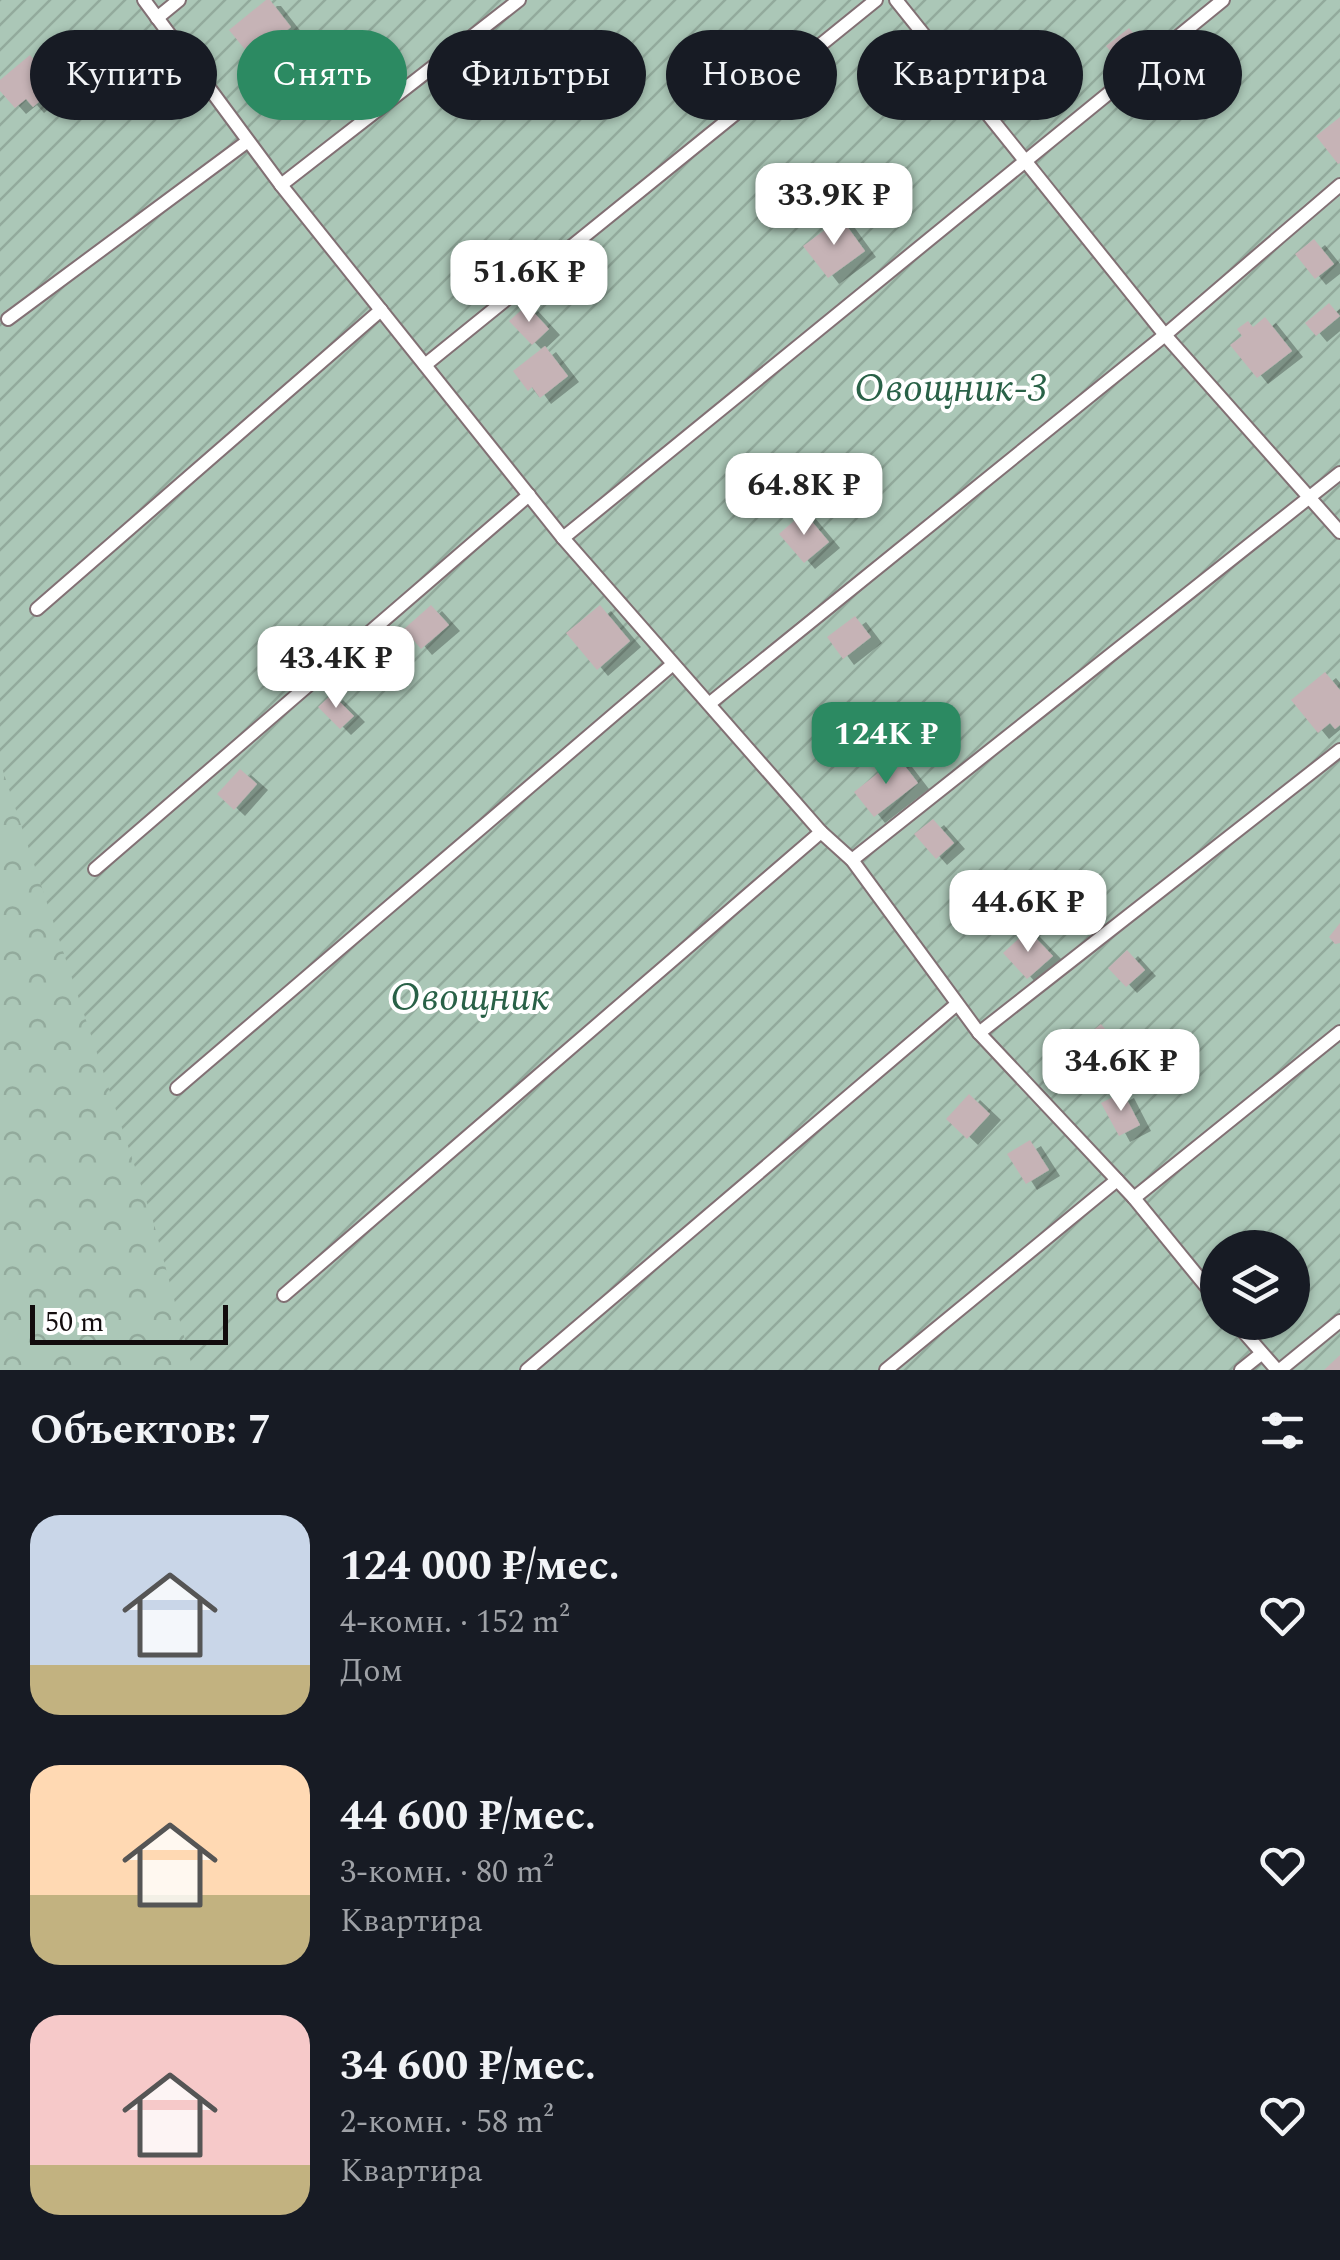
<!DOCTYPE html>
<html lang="ru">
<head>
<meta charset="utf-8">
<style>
  body { margin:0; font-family:Spectral,serif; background:#242831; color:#f1f3f6; height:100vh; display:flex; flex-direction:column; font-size:38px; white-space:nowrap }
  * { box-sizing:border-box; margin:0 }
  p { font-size:32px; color:#9ea1a6 }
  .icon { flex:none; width:55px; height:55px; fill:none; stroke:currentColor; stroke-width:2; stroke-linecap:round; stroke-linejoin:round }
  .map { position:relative; height:1370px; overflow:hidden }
  .side { display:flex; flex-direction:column; background:#171b24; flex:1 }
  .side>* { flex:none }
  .top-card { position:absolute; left:30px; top:30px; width:1280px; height:90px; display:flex; gap:20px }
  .controls { position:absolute; left:1200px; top:1230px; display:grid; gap:20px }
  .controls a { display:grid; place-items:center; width:110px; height:110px; border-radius:50%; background:#171b24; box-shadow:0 2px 8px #0004; font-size:50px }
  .scale { position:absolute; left:30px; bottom:25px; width:198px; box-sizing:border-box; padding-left:10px; border:5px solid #120c0d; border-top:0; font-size:28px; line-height:35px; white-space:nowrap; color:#120c0d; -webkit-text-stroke:8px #fff; paint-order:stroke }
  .price { position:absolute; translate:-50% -85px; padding:0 22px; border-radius:20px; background:#fff; color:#222; font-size:32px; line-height:65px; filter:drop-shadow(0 2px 5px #0008) }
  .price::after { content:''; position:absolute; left:50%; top:60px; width:30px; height:22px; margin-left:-15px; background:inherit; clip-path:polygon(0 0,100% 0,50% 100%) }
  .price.on { background:#2c8a62; color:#fff }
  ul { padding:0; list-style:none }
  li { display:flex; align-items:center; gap:30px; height:250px; padding:0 30px }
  li span { display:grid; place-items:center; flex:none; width:280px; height:200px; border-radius:30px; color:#555 }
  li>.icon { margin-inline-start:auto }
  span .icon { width:120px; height:120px; fill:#fffc; stroke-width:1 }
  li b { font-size:42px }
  h2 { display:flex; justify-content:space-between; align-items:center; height:120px; padding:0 30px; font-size:42px }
  .pill { padding:0 35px; border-radius:45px; background:#171b24; box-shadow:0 2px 8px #0004; font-size:35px; line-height:90px }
  .pill.on { background:#2c8a62; color:#fff }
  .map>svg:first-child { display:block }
  .forest { fill:url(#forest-crowns) }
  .garden { fill:url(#garden-furrows); fill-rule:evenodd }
  .building { fill:#c6b3b6; filter:url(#shadow) }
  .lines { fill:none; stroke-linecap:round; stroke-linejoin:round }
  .lane-casing { stroke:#827074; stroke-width:16 }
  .lane { stroke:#fff; stroke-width:12 }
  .labels { text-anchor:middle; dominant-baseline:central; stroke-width:8; stroke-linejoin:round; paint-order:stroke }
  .park-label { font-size:40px; font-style:italic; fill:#296147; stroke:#fff }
</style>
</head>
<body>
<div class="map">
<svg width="1340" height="1370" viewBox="0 0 1340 1370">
  <defs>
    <pattern id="forest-crowns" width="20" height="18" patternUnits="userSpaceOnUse" patternTransform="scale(2.5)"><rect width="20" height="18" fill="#abc7b7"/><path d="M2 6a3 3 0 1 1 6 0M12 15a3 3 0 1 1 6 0" fill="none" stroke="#92aa9c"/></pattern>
    <pattern id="garden-furrows" width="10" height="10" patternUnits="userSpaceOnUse" patternTransform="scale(2.5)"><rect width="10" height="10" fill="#abc7b7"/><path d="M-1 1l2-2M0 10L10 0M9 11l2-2" fill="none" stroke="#92aa9c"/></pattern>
    <filter id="shadow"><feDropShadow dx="11" dy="6" stdDeviation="0" flood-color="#0004"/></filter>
  </defs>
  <rect width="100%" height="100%" fill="#f3dfe3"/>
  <polygon class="forest" points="0,625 275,1370 0,1370"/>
  <path class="garden" d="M0,0h1340v1370h-1147l-39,-146 -154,-462zM1218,1248h74v74h-74z"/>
  <g class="building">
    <polygon points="266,0 270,0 291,27 252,58 229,30"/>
    <polygon points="1129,28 1145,47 1122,65 1106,46"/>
    <polygon points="30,55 56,87 33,107 26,99 15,108 0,91 0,80"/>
    <polygon points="1340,117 1340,163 1338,164 1316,136"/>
    <polygon points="841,218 865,251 828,278 803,246"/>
    <polygon points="1314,239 1334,264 1315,279 1295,254"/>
    <polygon points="1329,303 1340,316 1316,336 1305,323"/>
    <polygon points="527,305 549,329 532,345 509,321"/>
    <polygon points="1265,317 1292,351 1257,378 1230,345 1242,336 1237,329 1248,321 1253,327"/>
    <polygon points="545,346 568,376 540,398 532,387 528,391 513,371"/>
    <polygon points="804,512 829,542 804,563 779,534"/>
    <polygon points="431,605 449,625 421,649 404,629"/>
    <polygon points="600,605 630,641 597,670 566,633"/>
    <polygon points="855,616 871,637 843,659 827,637"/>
    <polygon points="1325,672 1340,690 1340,725 1335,729 1330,723 1318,733 1291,700"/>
    <polygon points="332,694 354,716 340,729 318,707"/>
    <polygon points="898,757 918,783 874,817 854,792"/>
    <polygon points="240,769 257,784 234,810 217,794"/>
    <polygon points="933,819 954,843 936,859 914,834"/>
    <polygon points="1340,923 1340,943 1335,944 1329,937"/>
    <polygon points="1028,930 1053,956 1027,979 1003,953"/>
    <polygon points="1127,950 1145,970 1126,987 1108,968"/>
    <polygon points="1101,1024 1120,1047 1088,1072 1069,1049"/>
    <polygon points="1123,1092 1140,1125 1119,1136 1101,1103"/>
    <polygon points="969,1094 990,1114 967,1139 946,1119"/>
    <polygon points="1030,1140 1049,1170 1026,1184 1007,1154"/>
    <polygon points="1340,1355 1340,1370 1324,1370"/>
  </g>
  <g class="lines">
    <defs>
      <g id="lane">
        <polyline points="144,0 281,185 563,538 821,832 852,860 979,1033 1134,1198 1218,1301"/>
        <polyline points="896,0 1165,335 1340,532"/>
        <polyline points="157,18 179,0"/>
        <polyline points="281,185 519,0"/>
        <polyline points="8,319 248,141"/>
        <polyline points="425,365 876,0"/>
        <polyline points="563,538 1223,0"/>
        <polyline points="37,609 381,310"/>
        <polyline points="709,704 1165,335 1340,185"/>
        <polyline points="852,860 1340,473"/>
        <polyline points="95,869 529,495"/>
        <polyline points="979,1033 1340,750"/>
        <polyline points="177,1088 673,664"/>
        <polyline points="1134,1198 1340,1032"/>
        <polyline points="284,1295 821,832"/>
        <polyline points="1235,1322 1277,1370"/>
        <polyline points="527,1370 957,1004"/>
        <polyline points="886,1370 1117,1180"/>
        <polyline points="1241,1370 1261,1354"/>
        <polyline points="1280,1370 1340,1321"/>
      </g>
    </defs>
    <use href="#lane" class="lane-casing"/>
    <use href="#lane" class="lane"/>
  </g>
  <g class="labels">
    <g class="park-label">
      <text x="951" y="389">Овощник-3</text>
      <text x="470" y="998">Овощник</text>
    </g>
  </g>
</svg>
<div class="controls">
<a><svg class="icon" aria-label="layers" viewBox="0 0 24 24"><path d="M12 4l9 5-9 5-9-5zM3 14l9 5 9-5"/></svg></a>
</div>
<div class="scale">50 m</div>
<b class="price" style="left:834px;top:248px">33.9K ₽</b>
<b class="price" style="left:529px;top:325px">51.6K ₽</b>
<b class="price" style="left:804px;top:538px">64.8K ₽</b>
<b class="price" style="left:336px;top:711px">43.4K ₽</b>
<b class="price on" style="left:886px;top:787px">124K ₽</b>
<b class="price" style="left:1028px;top:955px">44.6K ₽</b>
<b class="price" style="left:1121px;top:1114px">34.6K ₽</b>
<div class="top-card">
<a class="pill">Купить</a>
<a class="pill on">Снять</a>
<a class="pill">Фильтры</a>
<a class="pill">Новое</a>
<a class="pill">Квартира</a>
<a class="pill">Дом</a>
</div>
</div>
<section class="side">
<h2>Объектов: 7<svg class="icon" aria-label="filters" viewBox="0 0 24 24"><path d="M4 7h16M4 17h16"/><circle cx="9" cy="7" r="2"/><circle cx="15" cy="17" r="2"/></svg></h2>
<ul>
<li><span style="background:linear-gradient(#c9d6e8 75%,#c2b280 0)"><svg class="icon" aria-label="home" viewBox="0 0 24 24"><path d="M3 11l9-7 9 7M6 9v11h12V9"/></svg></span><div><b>124 000 ₽/мес.</b><p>4-комн. · 152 m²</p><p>Дом</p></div><svg class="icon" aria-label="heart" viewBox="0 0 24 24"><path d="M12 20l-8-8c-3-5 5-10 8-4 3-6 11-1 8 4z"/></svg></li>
<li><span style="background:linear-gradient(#ffd9b3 65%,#c2b280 0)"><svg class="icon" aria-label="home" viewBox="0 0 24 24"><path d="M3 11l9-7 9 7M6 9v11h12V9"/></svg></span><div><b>44 600 ₽/мес.</b><p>3-комн. · 80 m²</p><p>Квартира</p></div><svg class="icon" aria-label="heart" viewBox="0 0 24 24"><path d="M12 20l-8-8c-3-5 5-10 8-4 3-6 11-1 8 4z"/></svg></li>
<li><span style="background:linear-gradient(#f6c9c9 75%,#c2b280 0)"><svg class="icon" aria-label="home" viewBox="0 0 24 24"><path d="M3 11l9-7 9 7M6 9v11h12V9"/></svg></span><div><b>34 600 ₽/мес.</b><p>2-комн. · 58 m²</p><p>Квартира</p></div><svg class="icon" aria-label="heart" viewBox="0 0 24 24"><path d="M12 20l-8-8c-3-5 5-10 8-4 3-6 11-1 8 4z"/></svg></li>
</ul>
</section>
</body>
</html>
